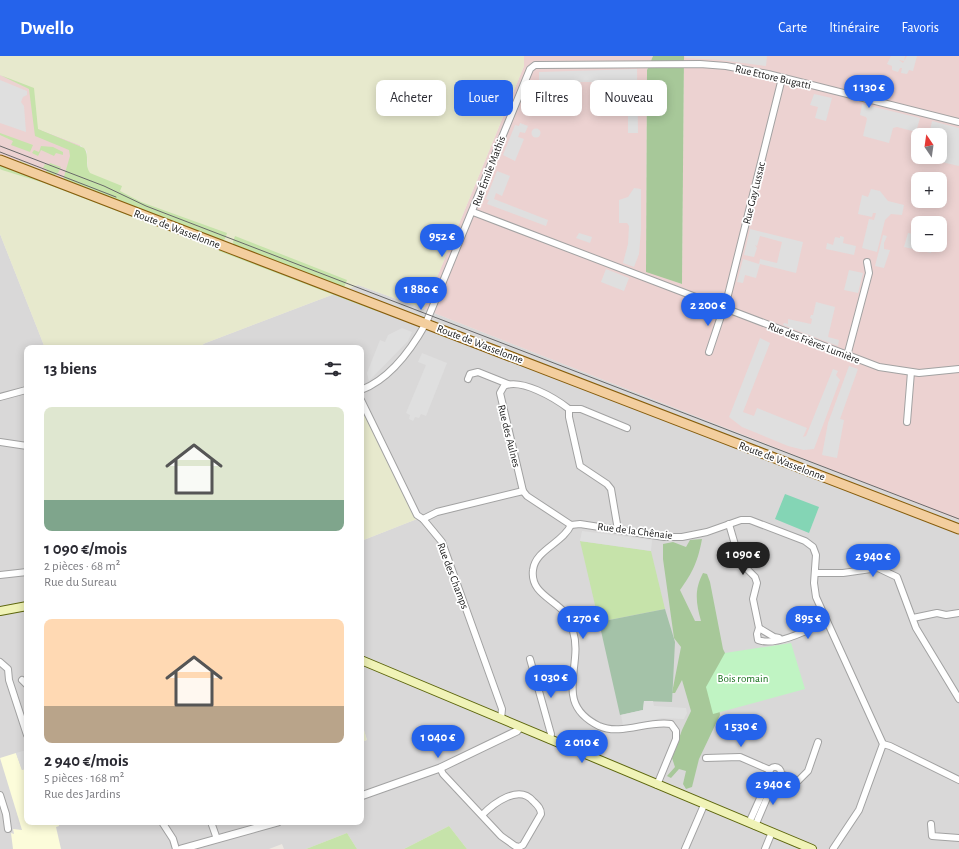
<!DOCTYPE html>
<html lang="fr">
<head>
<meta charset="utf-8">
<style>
  body { margin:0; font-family:"Alegreya Sans",sans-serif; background:#f2f2f3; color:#2b2b33; height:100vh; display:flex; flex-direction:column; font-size:15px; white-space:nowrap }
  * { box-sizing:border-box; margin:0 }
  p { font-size:13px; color:#7c7c81 }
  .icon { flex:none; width:22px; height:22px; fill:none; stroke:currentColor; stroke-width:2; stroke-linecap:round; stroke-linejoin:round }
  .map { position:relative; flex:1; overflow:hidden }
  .drawer { position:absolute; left:24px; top:289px; width:340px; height:480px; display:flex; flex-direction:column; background:#fff; border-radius:8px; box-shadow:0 2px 10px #0003 }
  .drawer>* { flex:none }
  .hud { position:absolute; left:376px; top:24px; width:380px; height:36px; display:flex; gap:8px }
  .needle { width:26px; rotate:347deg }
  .fabs { position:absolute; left:911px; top:72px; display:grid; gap:8px }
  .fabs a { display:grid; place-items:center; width:36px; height:36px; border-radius:8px; background:#fff; box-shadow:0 2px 10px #0003; font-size:20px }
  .price { position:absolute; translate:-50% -34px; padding:0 9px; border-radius:14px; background:#2563eb; color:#fff; font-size:13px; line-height:26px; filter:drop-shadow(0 1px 2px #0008) }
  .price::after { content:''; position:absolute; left:50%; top:24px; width:12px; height:9px; margin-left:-6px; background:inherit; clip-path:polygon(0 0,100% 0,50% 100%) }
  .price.on { background:#222; color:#fff }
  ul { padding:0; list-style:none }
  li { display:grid; align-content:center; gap:8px; height:212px; padding:0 20px }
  li span { display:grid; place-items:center; height:124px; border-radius:8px; color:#555 }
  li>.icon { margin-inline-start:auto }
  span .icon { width:72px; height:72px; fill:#fffc; stroke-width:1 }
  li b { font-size:17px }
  h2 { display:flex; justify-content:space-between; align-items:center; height:48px; padding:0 20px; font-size:17px }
  .chip { padding:0 14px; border-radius:8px; background:#fff; box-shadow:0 2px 10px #0003; font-size:14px; line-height:36px }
  .chip.on { background:#2563eb; color:#fff }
  header { display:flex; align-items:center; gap:24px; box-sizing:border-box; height:56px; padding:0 20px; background:#2563eb; color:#fff }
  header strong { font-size:19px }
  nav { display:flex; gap:22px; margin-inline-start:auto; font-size:14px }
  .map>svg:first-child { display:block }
  .residential { fill:#d9d8d8 }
  .commercial { fill:#ecd2d1; fill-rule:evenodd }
  .education { fill:#fcfcda }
  .farmland { fill:#e7e9cd }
  .grass { fill:#c6e3aa }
  .forest { fill:#a7c899 }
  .cemetery { fill:#a4c2a8 }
  .park { fill:#c0f4c3 }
  .pitch { fill:#84d5b5 }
  .parking { fill:#dfdfdf }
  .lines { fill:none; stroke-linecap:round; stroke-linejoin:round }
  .minor-casing { stroke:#a2a2a2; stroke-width:8 }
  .tertiary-casing { stroke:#a2a2a2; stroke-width:9 }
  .secondary-casing { stroke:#5d660d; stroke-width:10 }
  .primary-casing { stroke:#865d0c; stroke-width:11 }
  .minor { stroke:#fff; stroke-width:6 }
  .tertiary { stroke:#fff; stroke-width:7 }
  .secondary { stroke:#f0f3b7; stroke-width:8 }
  .primary { stroke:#f3ce9e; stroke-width:9 }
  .tram { stroke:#696969; stroke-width:1 }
  .labels { text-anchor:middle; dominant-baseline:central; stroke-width:3.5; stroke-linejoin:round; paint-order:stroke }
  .street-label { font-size:11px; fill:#1b1b1b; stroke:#fff }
  .park-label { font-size:11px; fill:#146e1a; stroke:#fff }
</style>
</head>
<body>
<header>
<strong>Dwello</strong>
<nav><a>Carte</a><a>Itinéraire</a><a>Favoris</a></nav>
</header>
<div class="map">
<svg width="959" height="793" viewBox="0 0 959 793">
  <rect width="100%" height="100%" fill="#ece8e1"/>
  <polygon class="residential" points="0,178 45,292 27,292 27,766 361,766 361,686 367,684 361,665 361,485 417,463 361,349 361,292 204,292 203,288 358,229 424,253 959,464 959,793 467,793 449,770 404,793 357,793 347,777 306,793 284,793 282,788 269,793 0,793"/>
  <g class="commercial">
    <path d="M524,0h129l-6,14 -1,201 36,13 2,-228h275v464l-535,-211 100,-243zM918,79h22v22h-22zM918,123h22v22h-22zM918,167h22v22h-22z"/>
    <polygon points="0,19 34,32 38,73 80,89 82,139 0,108"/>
  </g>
  <polygon class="education" points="16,697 22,714 27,712 27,766 58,766 59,770 56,771 61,793 13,793 11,777 14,778 13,773 22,774 0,702"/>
  <g class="farmland">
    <polygon points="0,0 524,0 524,10 424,253 358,229 203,288 204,292 45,292 0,178 0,108 82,139 88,114 87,99 87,95 80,89 38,73 33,32 0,19"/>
    <polygon points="361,349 417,463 361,485"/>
    <polygon points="361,665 367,684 361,686"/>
  </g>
  <g class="grass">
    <path d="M0,19l34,13 4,41 46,19c6,8 0,17 6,25l32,13 -2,5 21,11 86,31 -2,6 -4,2 -158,-61 7,-24 -1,-6 -34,-14 -6,-47z"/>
    <polygon points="0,77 33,89 30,96 11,89 13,85 0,79"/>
    <polygon points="41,90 53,91 63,96 63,99 56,97 54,100 41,94 38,100 32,97 34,94 39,96"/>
    <polygon points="20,105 46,116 47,113 43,112 45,108 49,109 50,107 61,111 58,117 53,121 19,108"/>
    <polygon points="0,108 217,192 216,193 44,127 2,114 0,113"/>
    <polygon points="235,180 347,224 343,234 234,190 233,186"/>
    <polygon points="219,192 384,256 376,255 219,195"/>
    <polygon points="580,485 651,495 665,553 599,566"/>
    <polygon points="449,770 467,793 404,793"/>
    <polygon points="347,777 357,793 306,793"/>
  </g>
  <g class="forest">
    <polygon points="653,0 684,0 682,228 646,216 647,14"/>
    <path d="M702,483c-4,22 -9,33 -22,51l15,31h6c-5,-18 -7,-31 2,-48l4,1 3,8 13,67 4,8 -8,49 1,9 -21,44 -7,28 -6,2 -3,-5 3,-13 -7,-2 -8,9 -4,-2 8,-9 -3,-9 10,-28 9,-19 -9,-31 -7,13h-3l9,-46 -7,-9 -11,-79v-15l10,-2 13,5 4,-7z"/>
  </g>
  <polygon class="cemetery" points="665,553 675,586 672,646 644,645 643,654 620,659 599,566"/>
  <polygon class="park" points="791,587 805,633 713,658 706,631 725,597"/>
  <polygon class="pitch" points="785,438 819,451 809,477 775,463"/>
  <g class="parking">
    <polygon points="685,0 767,0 766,10 720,4 685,2"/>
    <polygon points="891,0 905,0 904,5 899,4 903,7 907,0 917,0 913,15 909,14 907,18 901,17 902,12 900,12 898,16 892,14 892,10 887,8"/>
    <polygon points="637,13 638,77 628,77 628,26 559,26 558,50 539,42 539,16"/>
    <polygon points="0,24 27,35 27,39 23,41 21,46 24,50 26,76 0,67"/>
    <polygon points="814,38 832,42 826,65 815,62 818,51 810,49"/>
    <polygon points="862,48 920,62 916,76 897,71 893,72 889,87 863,80 867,63 866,61 860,59"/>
    <polygon points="932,65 959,72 959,110 924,102 940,101 940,79 929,79"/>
    <polygon points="520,67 528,70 525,77 520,76 518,81 524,83 515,105 503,99 515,69 519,70"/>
    <circle cx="536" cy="77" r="4.5"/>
    <polygon points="497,115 510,120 502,140 496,137 494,143 548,164 546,170 487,148 489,144 486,143"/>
    <polygon points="634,132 641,133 641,174 639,198 634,211 623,207 628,188 629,170 627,167 619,167 619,144 628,141"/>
    <polygon points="871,133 880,135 888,145 904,149 902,159 891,158 885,164 877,196 862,192 869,163 874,164 876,157 873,157 872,161 858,158 862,139 868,141"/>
    <polygon points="750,173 803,186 796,217 760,208 756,222 745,219 743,227 737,226 743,203 759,208 760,203 777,207 782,186 760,180 757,190 755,189 757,192 754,201 744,199"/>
    <polygon points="579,177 592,181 590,187 576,182"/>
    <polygon points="908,177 918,179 918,189 933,189 931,197 904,191"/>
    <polygon points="883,179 887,180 884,187 884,193 890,194 884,212 875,210"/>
    <polygon points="840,180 844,181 843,187 856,190 854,199 826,193 827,187 833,189 835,181 840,182"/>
    <polygon points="606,213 629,222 624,235 601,226"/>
    <polygon points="849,214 863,217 858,237 844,234"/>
    <polygon points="816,246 835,251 828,281 839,284 838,290 783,269 784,267 788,268 788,263 811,268 812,263 810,262 811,259 813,259"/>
    <polygon points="402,272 412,276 408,285 369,325 367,317 380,284 385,286 388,279"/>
    <polygon points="760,282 770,287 743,356 754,360 757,352 807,372 803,381 806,380 833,313 838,315 836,319 840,324 814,393 804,394 788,390 742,371 729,361"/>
    <polygon points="422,297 447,307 426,360 421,358 419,362 415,361 413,365 409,363 410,359 406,357 426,309 418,306"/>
    <polygon points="849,310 858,313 840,363 844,364 837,402 822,399 828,367"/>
    <polygon points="582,475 652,484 651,495 580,485"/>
    <polygon points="644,645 653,645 654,650 686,652 687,657 684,663 662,662 623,670 621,659 643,654"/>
    <polygon points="27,694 27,712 22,714 16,697"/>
  </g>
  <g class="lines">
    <defs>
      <g id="minor">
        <polyline points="473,156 879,311 919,317 959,313"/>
        <polyline points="709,296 728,239 782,22"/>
        <polyline points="847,300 869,217 867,206"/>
        <polyline points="468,323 470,318 478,316 508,328"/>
        <path d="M361,334c29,-11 50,-40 65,-67l104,-254 5,-4 165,-1 26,2 42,8 191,48"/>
        <polyline points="0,341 26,334"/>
        <polyline points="361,344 417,459 423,463 442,486 502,653 501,663"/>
        <path d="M569,353c-14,-11 -48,-31 -65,-23l-4,7 23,98 4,5 44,29 9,-1 84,13h18l25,-5 34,-12h9l55,21 8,6 3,8 -2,28 2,14 67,147 -24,66 -26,39"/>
        <polyline points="907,366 911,316"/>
        <polyline points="0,386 27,390"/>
        <polyline points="423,463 437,456 523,435"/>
        <path d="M729,468l11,38 15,15 2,6 -4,16 6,29 -2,6 1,6c19,7 52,-11 69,-19"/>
        <path d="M571,469c-8,18 -36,25 -38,45 -3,23 21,29 33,44 3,4 6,12 7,17 11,35 -21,72 26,95 22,10 49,-6 72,-2l5,7v8l-19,46"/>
        <polyline points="618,474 611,433 607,428 580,410 569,361 569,353 581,353 627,372"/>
        <polyline points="815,517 843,517 878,512 897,521 916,572 959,643"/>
        <polyline points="0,519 27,516"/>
        <polyline points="913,562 937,557 946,559 959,557"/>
        <polyline points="759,572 774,581 779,582"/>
        <polyline points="530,603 551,678 550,684"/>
        <polyline points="0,606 8,613 9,624 27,679"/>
        <polyline points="22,624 27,629"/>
        <polyline points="883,688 890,690 959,724"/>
        <polyline points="706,702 740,701 770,714"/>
        <circle cx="775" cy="717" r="6"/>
        <path d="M440,712l3,6 58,62 14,10 4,1 4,-2 18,-31c0,-6 -4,-9 -8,-13 -14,-17 -39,2 -51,14"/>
        <polyline points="781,718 798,725 808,715 818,686"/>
        <polyline points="0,739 6,758 8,773"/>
        <polyline points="162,766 173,783 176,793"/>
        <polyline points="211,766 217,783"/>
        <polyline points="749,767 770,720"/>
        <polyline points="931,768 932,780 959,782"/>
        <polyline points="755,770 775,723"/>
        <polyline points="685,793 704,749"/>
        <polyline points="765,793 772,776"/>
      </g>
      <g id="tertiary">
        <polyline points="361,740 440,712 517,675 520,671"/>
        <polyline points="181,793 278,766"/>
      </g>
      <g id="secondary">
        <polyline points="0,555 27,550"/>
        <polyline points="361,604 812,793"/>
      </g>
      <polyline id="primary" points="0,104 959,473"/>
    </defs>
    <use href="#minor" class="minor-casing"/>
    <use href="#tertiary" class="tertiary-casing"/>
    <use href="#secondary" class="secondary-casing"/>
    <use href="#primary" class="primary-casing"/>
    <use href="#minor" class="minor"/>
    <use href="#tertiary" class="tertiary"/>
    <use href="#secondary" class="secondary"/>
    <use href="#primary" class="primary"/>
    <g class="tram">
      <polyline points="0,90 104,130 146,150 959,463"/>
      <polyline points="0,96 116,141"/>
    </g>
  </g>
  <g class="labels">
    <g class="street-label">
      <text transform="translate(773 21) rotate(13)">Rue Ettore Bugatti</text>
      <text transform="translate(489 115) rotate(-69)">Rue Émile Mathis</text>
      <text transform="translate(754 137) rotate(-76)">Rue Gay Lussac</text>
      <text transform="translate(177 173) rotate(21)">Route de Wasselonne</text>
      <text transform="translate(814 287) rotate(21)">Rue des Frères Lumière</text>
      <text transform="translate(480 288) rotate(21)">Route de Wasselonne</text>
      <text transform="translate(509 380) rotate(76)">Rue des Aulnes</text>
      <text transform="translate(782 405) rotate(21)">Route de Wasselonne</text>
      <text transform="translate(635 475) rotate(7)">Rue de la Chênaie</text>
      <text transform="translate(453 520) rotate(69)">Rue des Champs</text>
    </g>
    <g class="park-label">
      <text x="743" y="622">Bois romain</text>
    </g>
  </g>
</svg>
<div class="fabs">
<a><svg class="needle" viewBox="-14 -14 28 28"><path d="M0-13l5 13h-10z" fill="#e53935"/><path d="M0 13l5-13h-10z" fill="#7c7c81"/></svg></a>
<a>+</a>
<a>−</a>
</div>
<b class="price" style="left:869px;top:53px">1 130 €</b>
<b class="price" style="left:442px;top:202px">952 €</b>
<b class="price" style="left:421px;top:255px">1 880 €</b>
<b class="price" style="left:708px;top:271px">2 200 €</b>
<b class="price on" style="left:743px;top:520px">1 090 €</b>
<b class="price" style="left:873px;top:522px">2 940 €</b>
<b class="price" style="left:583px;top:584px">1 270 €</b>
<b class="price" style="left:808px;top:584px">895 €</b>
<b class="price" style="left:551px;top:643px">1 030 €</b>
<b class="price" style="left:741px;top:692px">1 530 €</b>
<b class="price" style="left:438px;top:703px">1 040 €</b>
<b class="price" style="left:582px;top:708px">2 010 €</b>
<b class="price" style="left:773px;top:750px">2 940 €</b>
<div class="hud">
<a class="chip">Acheter</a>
<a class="chip on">Louer</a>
<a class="chip">Filtres</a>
<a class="chip">Nouveau</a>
</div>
<section class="drawer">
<h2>13 biens<svg class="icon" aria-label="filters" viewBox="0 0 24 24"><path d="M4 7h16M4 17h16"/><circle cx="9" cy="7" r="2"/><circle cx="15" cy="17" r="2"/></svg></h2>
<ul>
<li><span style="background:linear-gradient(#dfe7d0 75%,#7fa58c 0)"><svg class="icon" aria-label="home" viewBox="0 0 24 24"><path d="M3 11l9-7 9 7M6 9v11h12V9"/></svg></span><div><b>1 090 €/mois</b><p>2 pièces · 68 m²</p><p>Rue du Sureau</p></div></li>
<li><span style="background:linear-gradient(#ffd9b3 70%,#b9a48a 0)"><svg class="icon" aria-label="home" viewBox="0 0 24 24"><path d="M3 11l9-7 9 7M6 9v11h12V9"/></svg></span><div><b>2 940 €/mois</b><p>5 pièces · 168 m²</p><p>Rue des Jardins</p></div></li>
</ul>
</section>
</div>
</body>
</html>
